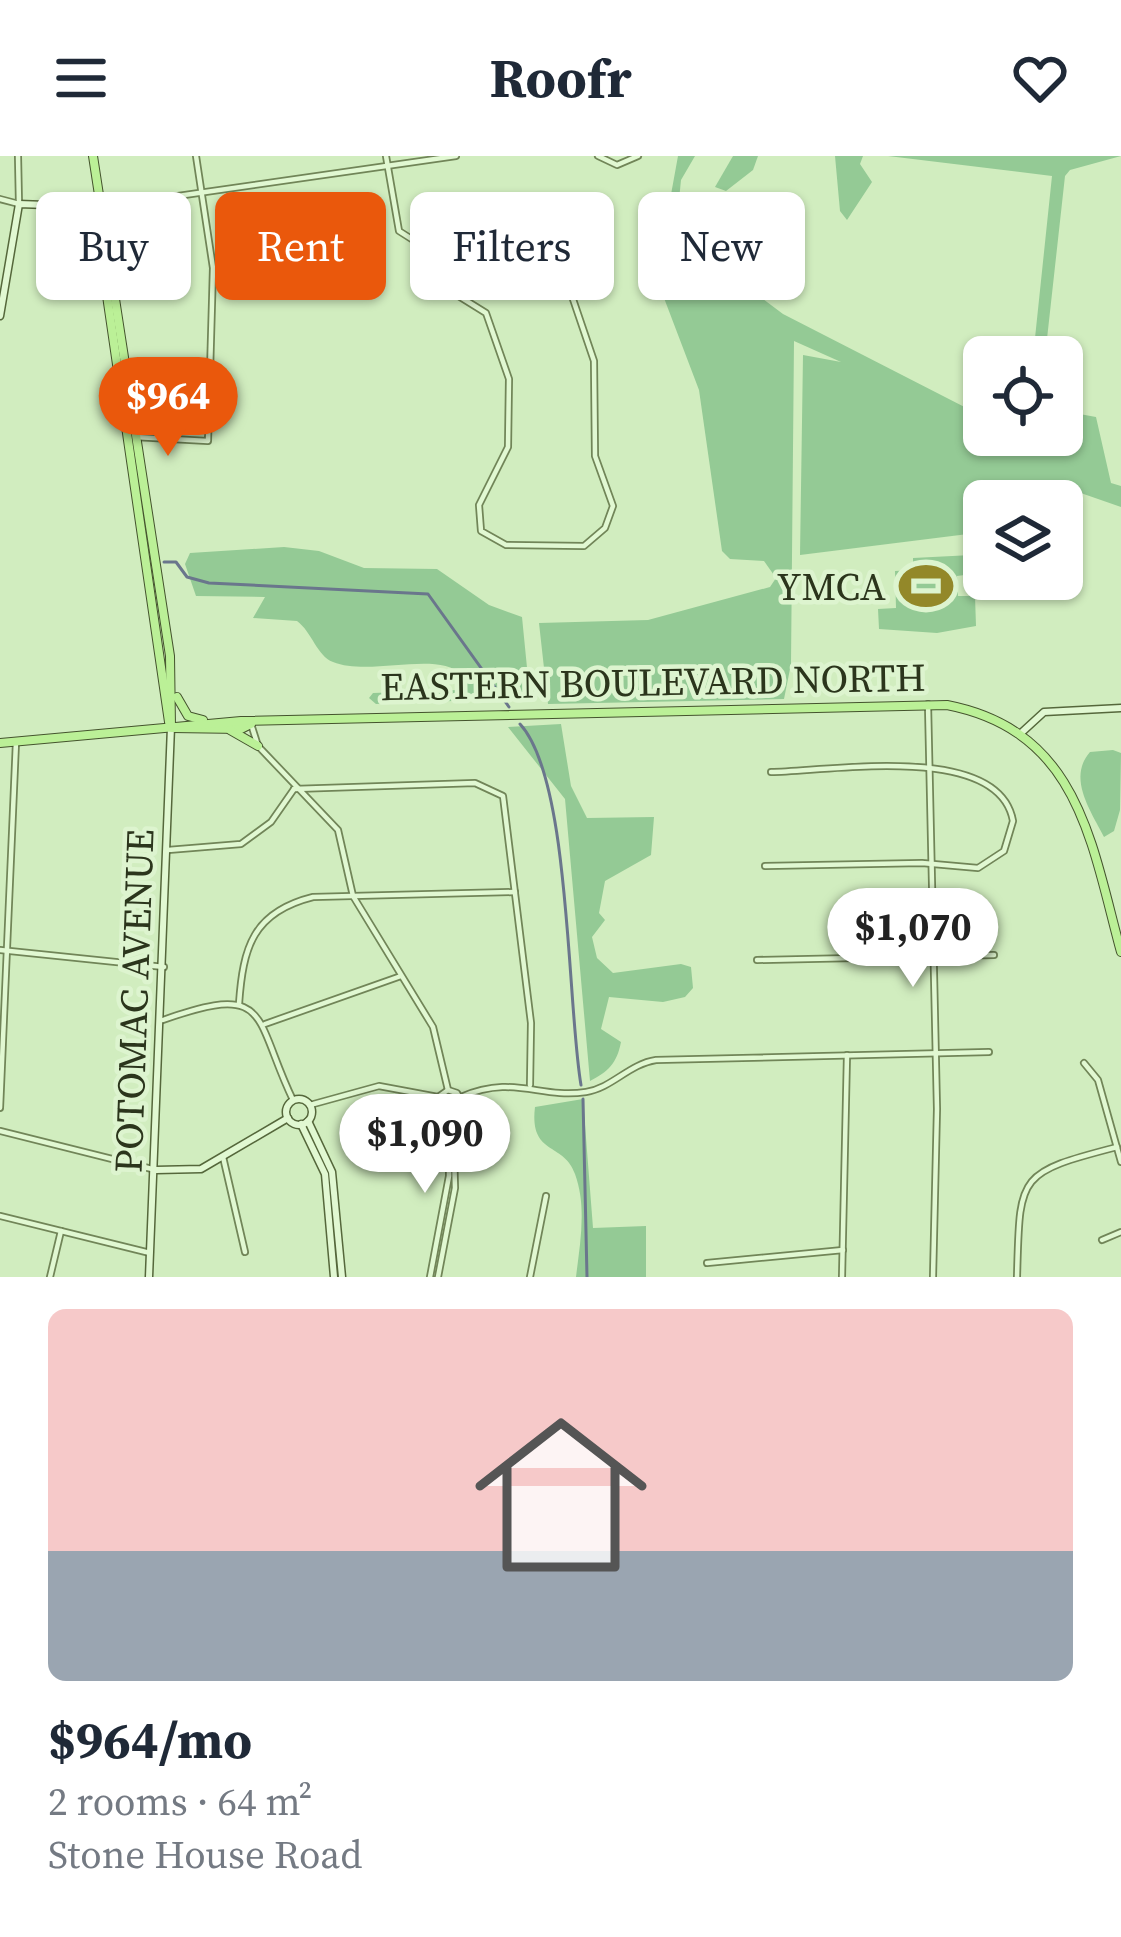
<!DOCTYPE html>
<html lang="en">
<head>
<meta charset="utf-8">
<style>
  body { margin:0; font-family:"Source Serif 4",serif; background:#f2f2f3; color:#1f2937; height:100vh; display:flex; flex-direction:column; font-size:45px; white-space:nowrap }
  * { box-sizing:border-box; margin:0 }
  p { font-size:39px; color:#747a83 }
  .icon { flex:none; width:66px; height:66px; fill:none; stroke:currentColor; stroke-width:2; stroke-linecap:round; stroke-linejoin:round }
  .map { position:relative; height:1121px; overflow:hidden }
  .panel { display:flex; flex-direction:column; background:#fff; flex:1 }
  .panel>* { flex:none }
  .top-card { position:absolute; left:36px; top:36px; width:1050px; height:108px; display:flex; gap:24px }
  .tools { position:absolute; left:963px; top:180px; display:grid; gap:24px }
  .tools a { display:grid; place-items:center; width:120px; height:120px; border-radius:18px; background:#fff; box-shadow:0 3px 9px #0004; font-size:60px }
  .price { position:absolute; translate:-50% -102px; padding:0 27px; border-radius:42px; background:#fff; color:#222; font-size:39px; line-height:78px; filter:drop-shadow(0 3px 6px #0008) }
  .price::after { content:''; position:absolute; left:50%; top:72px; width:36px; height:27px; margin-left:-18px; background:inherit; clip-path:polygon(0 0,100% 0,50% 100%) }
  .price.selected { background:#ea580c; color:#fff }
  ul { padding:0; list-style:none }
  li { display:grid; align-content:center; gap:24px; height:636px; padding:0 48px }
  li+li { border-top:3px solid #e0e1e3 }
  li span { display:grid; place-items:center; height:372px; border-radius:18px; color:#555 }
  li>.icon { margin-inline-start:auto }
  span .icon { width:216px; height:216px; fill:#fffc; stroke-width:1 }
  li b { font-size:51px }
  .pill { padding:0 42px; border-radius:18px; background:#fff; box-shadow:0 3px 9px #0004; font-size:42px; line-height:108px }
  .pill.selected { background:#ea580c; color:#fff }
  header { display:flex; justify-content:space-between; align-items:center; height:156px; padding:0 48px; background:#fff; font-size:54px; font-weight:700 }
  .map>svg:first-child { display:block }
  .green { fill:#94ca95 }
  .lines { fill:none; stroke-linecap:round; stroke-linejoin:round }
  .stream { stroke:#6a768c; stroke-width:3 }
  .street-casing { stroke:#718558; stroke-width:8 }
  .secondary-casing { stroke:#55673b; stroke-width:9 }
  .primary-casing { stroke:#44532d; stroke-width:10 }
  .street { stroke:#e1f8d2; stroke-width:4.5 }
  .secondary { stroke:#e1f8d2; stroke-width:6 }
  .primary { stroke:#bbf097; stroke-width:8 }
  .labels { text-anchor:middle; dominant-baseline:central; stroke-width:9; stroke-linejoin:round; paint-order:stroke }
  .poi-label { font-size:39px; fill:#2b351c; stroke:#ddf4cf; text-anchor:end }
  .street-label { font-size:39px; fill:#2b351c; stroke:#ddf4cf }
</style>
</head>
<body>
<header><svg class="icon" aria-label="menu" viewBox="0 0 24 24"><path d="M4 6h16M4 12h16M4 18h16"/></svg>Roofr<svg class="icon" aria-label="heart" viewBox="0 0 24 24"><path d="M12 20l-8-8c-3-5 5-10 8-4 3-6 11-1 8 4z"/></svg></header>
<div class="map">
<svg width="1121" height="1121" viewBox="0 0 1121 1121">
  <rect width="100%" height="100%" fill="#d1edbf"/>
  <g class="green">
    <polygon points="678,0 695,0 681,24 672,114 713,130 731,119 783,158 984,261 984,279 1062,279 1063,255 1096,261 1111,327 1121,330 1121,351 1075,335 1062,382 1062,345 984,345 984,376 800,399 803,199 841,206 794,185 791,508 784,543 548,548 539,467 648,464 770,431 776,422 764,405 730,403 722,395 699,234 656,121"/>
    <polygon points="733,0 758,0 753,14 726,35 715,31"/>
    <polygon points="835,0 863,0 860,8 872,26 847,64 840,55"/>
    <polygon points="888,0 1121,0 1070,14 1065,20 1045,201 1033,201 1052,20"/>
    <path d="M284,391l35,4 45,17 73,1 52,36 33,12 8,81 -154,6 -7,-6 4,-5 86,-3 3,-15c-24,-25 -92,2 -129,-13 -16,-6 -21,-30 -36,-41l-44,-3 12,-21 -69,-1 -11,-32 5,-11z"/>
    <polygon points="972,399 972,418 957,420 958,440 975,440 976,470 937,477 879,473 878,453 896,452 895,415 913,414 913,402"/>
    <path d="M561,568l10,62 16,32 67,-1 -3,38 -46,26 -6,32 6,7 -13,17 5,21 16,15 68,-9 10,3 2,21 -8,9 -22,5 -54,-5 -8,32 20,13c-4,21 -13,30 -31,39l-25,-282 -57,-72z"/>
    <path d="M1113,594l8,3 -1,57 -6,21 -10,6c-13,-26 -37,-59 -14,-85z"/>
    <path d="M583,943l10,129 53,-2v51h-70c4,-34 11,-70 -1,-103 -11,-32 -46,-18 -40,-67z"/>
  </g>
  <g class="lines">
    <g class="stream">
      <polyline points="164,406 176,406 187,421 209,427 428,438 509,551"/>
      <path d="M520,568c51,55 47,281 61,361"/>
      <polyline points="583,943 587,1121"/>
    </g>
    <defs>
      <g id="street">
        <polyline points="386,0 399,75 432,96 449,134 486,157 509,223 508,291 479,349 481,375 506,389 584,390 605,372 613,350 595,300 594,205 559,102 542,84 524,79 432,96"/>
        <polyline points="598,0 617,9 638,0"/>
        <polyline points="0,43 19,48 18,0"/>
        <polyline points="101,51 456,0"/>
        <polyline points="135,281 208,285 213,112 196,0"/>
        <polyline points="928,548 937,953 933,1121"/>
        <polyline points="251,568 258,590 338,674 353,740 433,871 448,934"/>
        <polyline points="294,633 475,627 503,640 531,867 530,929"/>
        <polyline points="168,694 241,688 271,666 294,633"/>
        <path d="M765,710l157,-3 56,5 26,-17 9,-30c-14,-79 -182,-50 -242,-49"/>
        <polyline points="0,794 164,811"/>
        <polyline points="757,804 994,799"/>
        <path d="M239,848c4,-57 14,-92 74,-107l202,-5"/>
        <path d="M163,864c109,-39 90,-3 130,80"/>
        <polyline points="265,868 401,820"/>
        <polyline points="1084,907 1098,924 1121,1006"/>
        <polyline points="438,941 448,934 457,937 462,946 455,958"/>
        <polyline points="438,941 438,953 447,959"/>
        <path d="M461,941c53,-23 78,2 125,-5 26,-4 43,-28 70,-32l333,-8"/>
        <polyline points="310,949 379,930 438,941"/>
        <polyline points="0,952 16,586"/>
        <polyline points="0,975 156,1014"/>
        <polyline points="223,1001 245,1096"/>
        <polyline points="0,1060 150,1097"/>
        <polyline points="1102,1084 1121,1076"/>
        <polyline points="707,1107 843,1094"/>
        <polyline points="50,1121 61,1075"/>
        <polyline points="430,1121 449,1020 449,960"/>
        <polyline points="438,1121 455,1032 453,959"/>
        <polyline points="530,1121 546,1040"/>
        <polyline points="842,1121 847,899"/>
        <path d="M1017,1121c3,-102 -1,-104 100,-130"/>
      </g>
      <g id="secondary">
        <polyline points="0,160 19,48 101,51"/>
        <polyline points="1020,578 1044,556 1121,552"/>
        <circle cx="299" cy="956" r="13"/>
        <polyline points="308,965 332,1016 342,1121"/>
        <polyline points="301,968 325,1018 334,1121"/>
        <polyline points="156,1014 201,1013 288,962"/>
        <polyline points="149,1121 171,571"/>
      </g>
      <g id="primary">
        <polyline points="93,0 170,500 171,571"/>
        <polyline points="101,53 97,71 169,566"/>
        <polyline points="177,541 188,560 203,564"/>
        <polyline points="172,572 241,573 251,568"/>
        <polyline points="230,574 258,590"/>
        <path d="M0,587l241,-22 706,-16c132,26 144,137 174,247"/>
      </g>
    </defs>
    <use href="#street" class="street-casing"/>
    <use href="#secondary" class="secondary-casing"/>
    <use href="#primary" class="primary-casing"/>
    <use href="#street" class="street"/>
    <use href="#secondary" class="secondary"/>
    <use href="#primary" class="primary"/>
  </g>
  <defs>
    <symbol id="stadium-bare" viewBox="-9 -9 18 18"><path d="M0-5a6.5 5 0 1 0 0 10a6.5 5 0 1 0 0-10ZM-3.5-1.8h7v3.6h-7Z" fill="#938829" stroke="#ddf4cf" stroke-width="2.5" paint-order="stroke"/></symbol>
  </defs>
  <g fill-rule="evenodd">
    <use href="#stadium-bare" x="888" y="392" width="76" height="76"/>
  </g>
  <g class="labels">
    <g class="poi-label">
      <text x="886" y="430">YMCA</text>
    </g>
    <g class="street-label">
      <text transform="translate(653 526) rotate(-1)">EASTERN BOULEVARD NORTH</text>
      <text transform="translate(134 845) rotate(-88)">POTOMAC AVENUE</text>
    </g>
  </g>
</svg>
<div class="tools">
<a><svg class="icon" aria-label="locate" viewBox="0 0 24 24"><circle cx="12" cy="12" r="6"/><path d="M12 2v4M12 18v4M2 12h4M18 12h4"/></svg></a>
<a><svg class="icon" aria-label="layers" viewBox="0 0 24 24"><path d="M12 4l9 5-9 5-9-5zM3 14l9 5 9-5"/></svg></a>
</div>
<b class="price selected" style="left:168px;top:303px">$964</b>
<b class="price" style="left:913px;top:834px">$1,070</b>
<b class="price" style="left:425px;top:1040px">$1,090</b>
<div class="top-card">
<a class="pill">Buy</a>
<a class="pill selected">Rent</a>
<a class="pill">Filters</a>
<a class="pill">New</a>
</div>
</div>
<section class="panel">
<ul>
<li><span style="background:linear-gradient(#f6c9c9 65%,#9aa5b1 0)"><svg class="icon" aria-label="home" viewBox="0 0 24 24"><path d="M3 11l9-7 9 7M6 9v11h12V9"/></svg></span><div><b>$964/mo</b><p>2 rooms · 64 m²</p><p>Stone House Road</p></div></li>
</ul>
</section>
</body>
</html>
